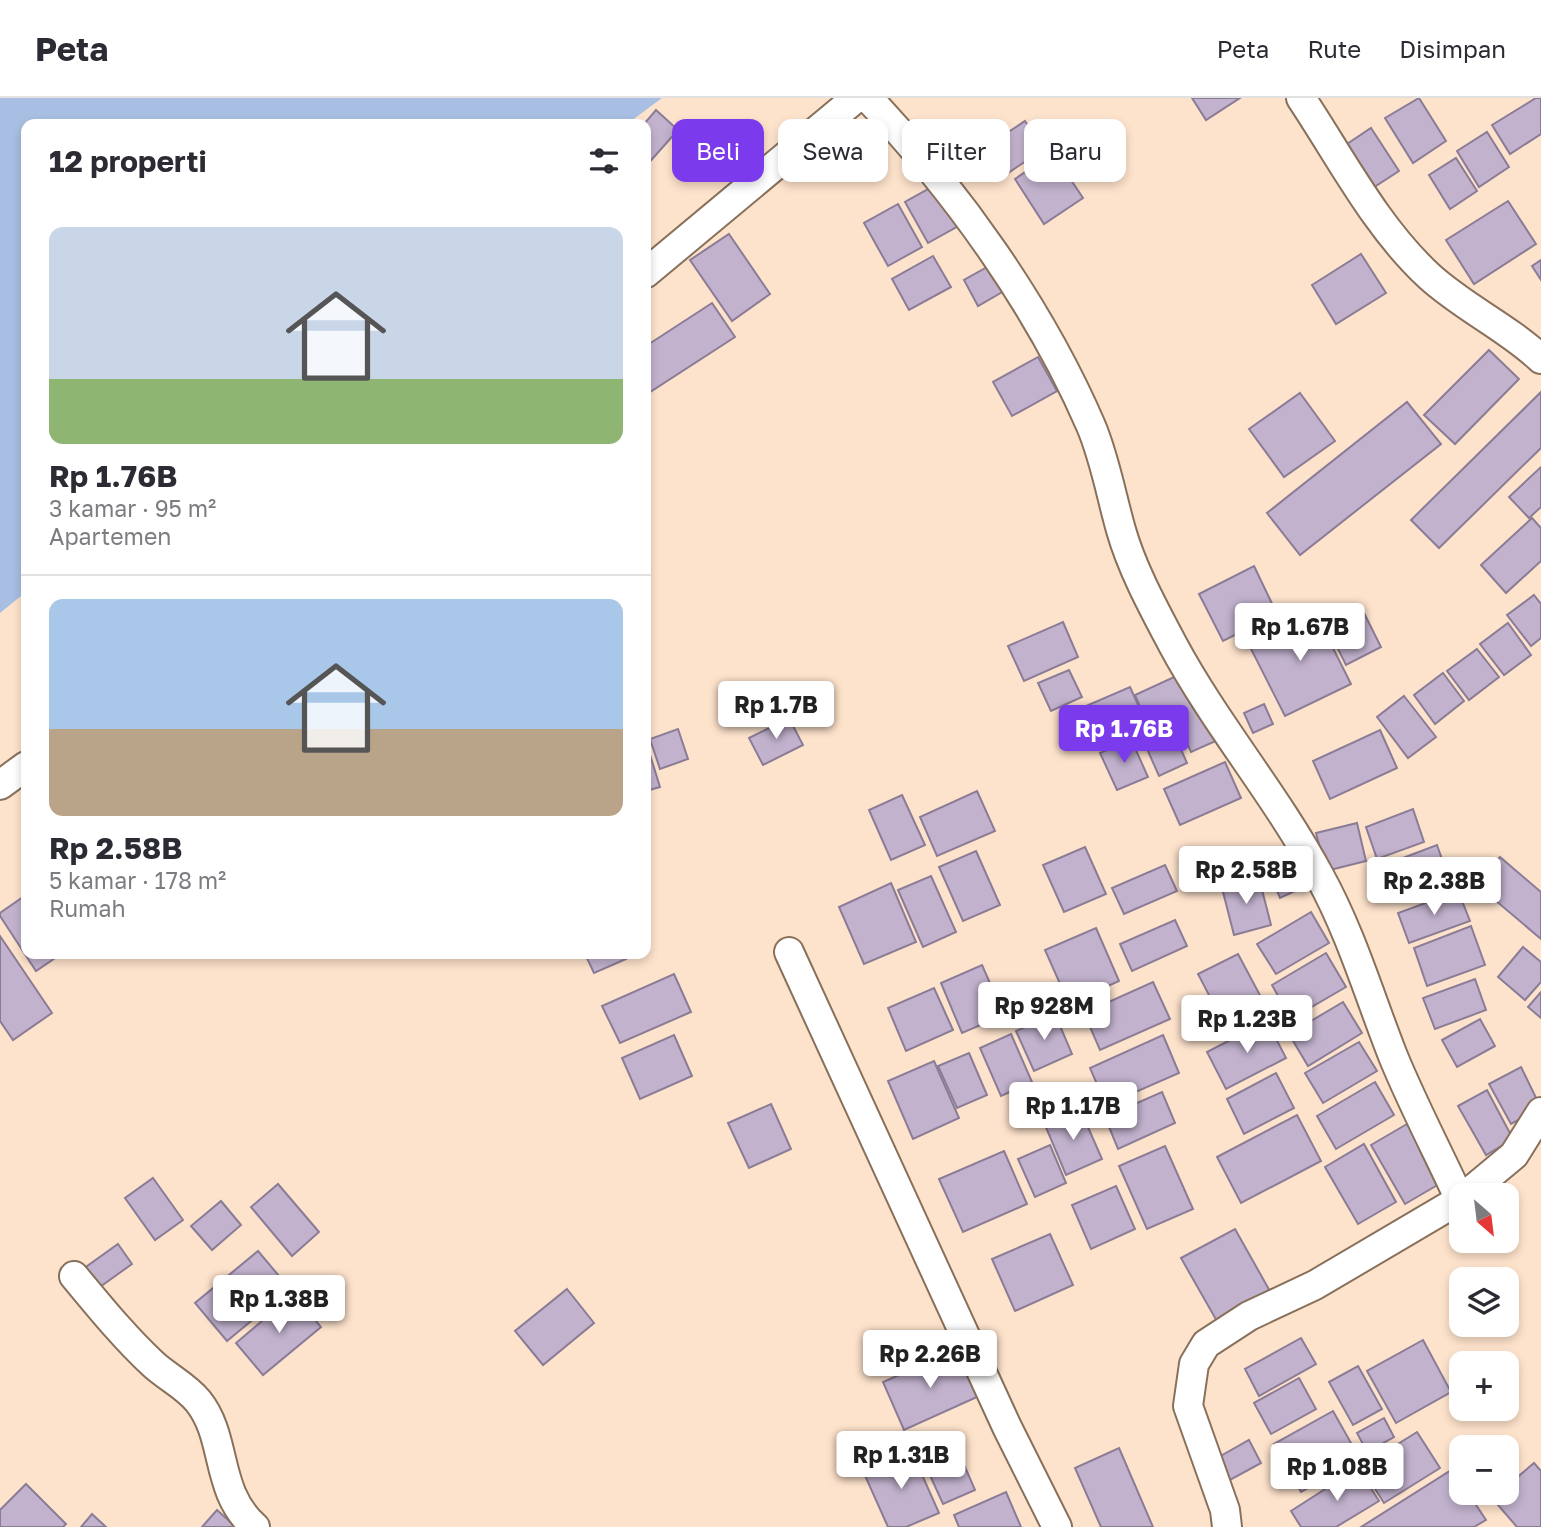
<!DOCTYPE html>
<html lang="id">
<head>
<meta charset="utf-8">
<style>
  body { margin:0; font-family:"Golos Text",sans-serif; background:#f7f7f7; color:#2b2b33; height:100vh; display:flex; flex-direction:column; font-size:26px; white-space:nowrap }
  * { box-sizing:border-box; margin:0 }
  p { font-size:23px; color:#7c7c81 }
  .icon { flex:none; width:38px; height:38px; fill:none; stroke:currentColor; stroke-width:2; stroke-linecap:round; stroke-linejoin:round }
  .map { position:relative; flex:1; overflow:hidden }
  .side { position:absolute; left:21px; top:21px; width:630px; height:840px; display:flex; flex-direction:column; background:#fff; border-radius:14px; box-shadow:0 4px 10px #0003 }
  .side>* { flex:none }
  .hud { position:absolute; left:672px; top:21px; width:665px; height:63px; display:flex; gap:14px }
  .needle { width:46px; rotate:152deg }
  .controls { position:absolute; left:1449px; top:1085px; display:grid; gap:14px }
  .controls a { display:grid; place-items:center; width:70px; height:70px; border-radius:14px; background:#fff; box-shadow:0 4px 10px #0003; font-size:35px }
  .price { position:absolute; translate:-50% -60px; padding:0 16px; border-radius:7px; background:#fff; color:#222; font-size:23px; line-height:46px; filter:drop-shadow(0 2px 4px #0008) }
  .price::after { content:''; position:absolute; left:50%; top:42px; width:21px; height:16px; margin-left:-10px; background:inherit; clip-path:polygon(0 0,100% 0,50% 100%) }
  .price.selected { background:#7c3aed; color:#fff }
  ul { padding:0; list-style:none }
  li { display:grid; align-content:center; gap:14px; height:371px; padding:0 28px }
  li+li { border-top:2px solid #e1e1e2 }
  li span { display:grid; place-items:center; height:217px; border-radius:14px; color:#555 }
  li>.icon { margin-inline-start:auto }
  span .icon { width:126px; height:126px; fill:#fffc; stroke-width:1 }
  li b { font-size:30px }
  h2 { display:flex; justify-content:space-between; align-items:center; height:84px; padding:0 28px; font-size:30px }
  .pill { padding:0 24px; border-radius:14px; background:#fff; box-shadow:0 4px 10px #0003; font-size:24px; line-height:63px }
  .pill.selected { background:#7c3aed; color:#fff }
  header { display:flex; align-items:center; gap:42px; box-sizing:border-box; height:98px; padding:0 35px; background:#fff; border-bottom:2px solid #e1e1e2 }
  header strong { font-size:33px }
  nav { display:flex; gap:38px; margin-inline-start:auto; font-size:24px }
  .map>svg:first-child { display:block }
  .water { fill:#a8bfe3 }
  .building { fill:#c2b2ce; stroke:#8b7c96; stroke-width:2 }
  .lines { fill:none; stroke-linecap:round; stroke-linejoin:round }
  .street-casing { stroke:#88705b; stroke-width:32 }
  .street { stroke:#fff; stroke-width:28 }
</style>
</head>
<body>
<header>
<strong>Peta</strong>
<nav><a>Peta</a><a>Rute</a><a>Disimpan</a></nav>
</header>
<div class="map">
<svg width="1541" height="1429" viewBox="0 0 1541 1429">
  <rect width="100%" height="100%" fill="#fee3cc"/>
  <polygon class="water" points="0,0 662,0 627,26 26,26 26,494 0,515"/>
  <g class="building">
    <polygon points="1192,0 1240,0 1206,22"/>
    <polygon points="1419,0 1446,43 1413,65 1385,20"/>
    <polygon points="1536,0 1541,0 1541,36 1510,56 1492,27"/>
    <polygon points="656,12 678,32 646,68 644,26"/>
    <polygon points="1025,23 1044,51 1008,75 989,47"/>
    <polygon points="1371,30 1399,73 1368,93 1341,50"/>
    <polygon points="1487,34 1509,69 1479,89 1457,53"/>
    <polygon points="1053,55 1083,100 1044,126 1015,81"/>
    <polygon points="1456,60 1477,93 1450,111 1429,77"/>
    <polygon points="937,86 960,127 928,145 905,104"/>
    <polygon points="1508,103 1536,146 1474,186 1446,142"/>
    <polygon points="898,106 922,149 888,168 864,125"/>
    <polygon points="729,136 770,196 732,223 690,162"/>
    <polygon points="1361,156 1386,195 1336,226 1312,187"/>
    <polygon points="933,158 951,189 909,212 892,181"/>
    <polygon points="1541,162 1541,182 1532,168"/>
    <polygon points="996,164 1011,189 978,208 964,182"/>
    <polygon points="712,205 735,239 650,294 646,287 646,248"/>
    <polygon points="1489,252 1519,281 1455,346 1424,317"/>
    <polygon points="1038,259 1057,293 1012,318 993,284"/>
    <polygon points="1541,294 1541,350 1439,450 1411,422"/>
    <polygon points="1300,295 1335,343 1284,379 1249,331"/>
    <polygon points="1407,304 1441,346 1300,457 1267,415"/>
    <polygon points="1541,369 1541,409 1529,420 1509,399"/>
    <polygon points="1532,420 1541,430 1541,463 1506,495 1481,467"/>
    <polygon points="1254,468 1277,516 1223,543 1199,496"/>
    <polygon points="1534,497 1541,506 1541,540 1531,548 1507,517"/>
    <polygon points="1314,512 1351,586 1285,618 1248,545"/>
    <polygon points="1364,515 1381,549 1346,567 1329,533"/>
    <polygon points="1063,524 1078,559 1024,583 1008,548"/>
    <polygon points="1508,525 1531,557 1504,577 1480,546"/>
    <polygon points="1477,551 1499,579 1469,602 1447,573"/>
    <polygon points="1069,572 1082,599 1051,613 1038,585"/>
    <polygon points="1187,573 1218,642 1191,654 1174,616 1148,628 1135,597"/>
    <polygon points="1443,575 1464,603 1435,626 1414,597"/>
    <polygon points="1130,589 1145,622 1101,642 1086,608"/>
    <polygon points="1404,598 1436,639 1408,660 1377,619"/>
    <polygon points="1264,606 1273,626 1253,635 1244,615"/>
    <polygon points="789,620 803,647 763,667 749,640"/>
    <polygon points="678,631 688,661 660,671 650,641"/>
    <polygon points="1172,631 1187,665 1159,678 1144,644"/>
    <polygon points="1380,632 1397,670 1330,701 1313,663"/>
    <polygon points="1131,641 1148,679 1117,692 1100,655"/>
    <polygon points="646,644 660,689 646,693"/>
    <polygon points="1225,664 1241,700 1180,727 1164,691"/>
    <polygon points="977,693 995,733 937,758 920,719"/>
    <polygon points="902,697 925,747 891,762 869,712"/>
    <polygon points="1413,711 1424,744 1377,761 1366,729"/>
    <polygon points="1357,725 1366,763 1326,773 1316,735"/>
    <polygon points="1437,747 1450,784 1397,803 1384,767"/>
    <polygon points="1085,749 1106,796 1064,814 1043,767"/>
    <polygon points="976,753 1000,807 963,823 939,769"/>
    <polygon points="1294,757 1308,787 1280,800 1267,769"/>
    <polygon points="1500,759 1541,794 1541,841 1476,786"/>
    <polygon points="1165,767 1177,793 1124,816 1112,790"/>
    <polygon points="931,778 956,834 923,849 898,792"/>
    <polygon points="1259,780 1271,827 1234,837 1222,790"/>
    <polygon points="891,785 916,844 864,866 839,809"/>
    <polygon points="1458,793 1470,823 1409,845 1398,815"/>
    <polygon points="26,797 26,856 61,856 36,873 0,818 0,815"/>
    <polygon points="1311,814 1329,845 1276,876 1257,846"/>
    <polygon points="1175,822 1187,848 1132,873 1120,846"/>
    <polygon points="1471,828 1485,867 1427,888 1414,850"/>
    <polygon points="1096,830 1119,883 1069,906 1045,852"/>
    <polygon points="0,838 52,915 13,942 0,923"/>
    <polygon points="1523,849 1541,864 1541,884 1525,902 1498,879"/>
    <polygon points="1326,855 1346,889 1291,921 1272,887"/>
    <polygon points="585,856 623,856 626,861 594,875"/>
    <polygon points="1238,856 1262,901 1222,922 1198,876"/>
    <polygon points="982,867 1004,917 962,935 941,885"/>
    <polygon points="674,876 691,914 620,945 602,908"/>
    <polygon points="1475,881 1486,912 1435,931 1423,900"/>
    <polygon points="1153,884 1170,921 1100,952 1084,915"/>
    <polygon points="934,890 953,932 906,953 888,910"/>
    <polygon points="1541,894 1541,920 1528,909"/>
    <polygon points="1343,904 1362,935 1308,968 1289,936"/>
    <polygon points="1055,916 1072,956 1034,973 1016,933"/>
    <polygon points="1480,921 1495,948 1457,969 1442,942"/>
    <polygon points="1267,923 1286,960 1226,991 1207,954"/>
    <polygon points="1011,936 1032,984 1001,998 980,950"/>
    <polygon points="674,937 692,978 640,1001 622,960"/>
    <polygon points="1163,937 1179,975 1106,1007 1090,970"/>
    <polygon points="1359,944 1377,973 1323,1005 1305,975"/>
    <polygon points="969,955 987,997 957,1010 938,968"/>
    <polygon points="934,963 959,1020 913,1041 888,983"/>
    <polygon points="1521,969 1541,1010 1511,1026 1489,986"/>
    <polygon points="1276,975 1294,1010 1244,1036 1227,1001"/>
    <polygon points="1375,984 1394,1017 1336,1051 1317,1018"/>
    <polygon points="1487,992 1513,1041 1486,1057 1458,1008"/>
    <polygon points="1162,994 1175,1025 1118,1051 1105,1019"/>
    <polygon points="771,1006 791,1051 749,1070 728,1025"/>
    <polygon points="1080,1011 1102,1061 1066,1077 1045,1027"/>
    <polygon points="1297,1017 1321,1063 1241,1105 1217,1059"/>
    <polygon points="1407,1026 1441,1085 1405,1106 1371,1047"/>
    <polygon points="1364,1046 1396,1104 1358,1126 1325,1069"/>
    <polygon points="1050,1047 1066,1085 1035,1099 1018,1061"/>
    <polygon points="1165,1048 1193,1111 1147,1131 1119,1068"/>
    <polygon points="1004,1053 1027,1106 963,1134 939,1081"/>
    <polygon points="153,1080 183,1122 155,1142 125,1100"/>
    <polygon points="278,1086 319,1134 292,1158 251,1109"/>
    <polygon points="1116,1088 1135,1131 1091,1151 1072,1107"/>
    <polygon points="221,1103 241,1127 212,1152 191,1128"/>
    <polygon points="1235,1131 1271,1195 1218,1225 1181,1160"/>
    <polygon points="1050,1136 1073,1187 1015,1213 992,1161"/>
    <polygon points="118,1146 132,1166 97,1191 83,1171"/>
    <polygon points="258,1153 290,1191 227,1243 195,1205"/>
    <polygon points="567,1191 594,1225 543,1267 515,1233"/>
    <polygon points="294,1196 321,1229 263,1277 236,1245"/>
    <polygon points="1301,1240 1316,1266 1259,1298 1245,1271"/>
    <polygon points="1423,1242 1451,1294 1396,1325 1367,1273"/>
    <polygon points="956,1252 977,1299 904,1332 883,1284"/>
    <polygon points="1358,1268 1382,1311 1353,1327 1329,1284"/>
    <polygon points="1299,1280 1316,1311 1271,1336 1254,1305"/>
    <polygon points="1333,1313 1360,1361 1301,1394 1274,1346"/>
    <polygon points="1384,1320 1394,1339 1367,1354 1357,1335"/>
    <polygon points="1417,1334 1440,1370 1384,1405 1361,1369"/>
    <polygon points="952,1339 975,1392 943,1406 919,1353"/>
    <polygon points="1249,1342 1261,1365 1230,1382 1217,1360"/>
    <polygon points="1119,1350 1153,1429 1101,1429 1075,1370"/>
    <polygon points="911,1352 939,1415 906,1429 888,1429 863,1373"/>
    <polygon points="1534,1365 1541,1373 1541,1429 1517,1429 1492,1400 1498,1395 1507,1395 1507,1388"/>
    <polygon points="1358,1370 1379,1403 1336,1429 1301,1429 1291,1413"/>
    <polygon points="1453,1371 1461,1384 1461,1395 1468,1395 1486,1422 1474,1429 1361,1429"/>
    <polygon points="26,1386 66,1426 63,1429 0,1429 0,1412"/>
    <polygon points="1006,1394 1021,1429 959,1429 954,1417"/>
    <polygon points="217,1412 236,1429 202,1429"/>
    <polygon points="92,1416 106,1429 81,1429"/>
  </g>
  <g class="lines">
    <defs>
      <g id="street">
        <path d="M868,0c89,93 172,210 223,328 14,33 20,69 30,104 11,39 33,79 52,115 43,80 103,150 146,230 32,58 50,120 74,181 20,49 45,96 67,144"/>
        <path d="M1301,0c40,60 75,129 128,178 35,32 78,51 112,83"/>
        <polyline points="646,175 856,0"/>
        <polyline points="0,687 26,668"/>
        <polyline points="789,854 1007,1329 1057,1429"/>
        <polyline points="1466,1097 1514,1057 1541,1014"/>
        <path d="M74,1178c25,30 50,61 79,88 14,13 33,22 45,37 30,37 16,90 57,126"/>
        <polyline points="1227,1429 1225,1412 1188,1308 1194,1266 1206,1246 1249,1218 1315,1187 1461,1101"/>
      </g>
    </defs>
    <use href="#street" class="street-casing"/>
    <use href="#street" class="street"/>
  </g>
</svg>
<div class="controls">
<a><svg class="needle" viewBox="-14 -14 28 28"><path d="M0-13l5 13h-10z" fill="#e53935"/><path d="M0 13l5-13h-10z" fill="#7c7c81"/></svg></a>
<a><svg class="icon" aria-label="layers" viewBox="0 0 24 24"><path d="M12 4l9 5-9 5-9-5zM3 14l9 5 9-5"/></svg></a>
<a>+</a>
<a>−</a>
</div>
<b class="price" style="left:1300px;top:565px">Rp 1.67B</b>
<b class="price" style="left:776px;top:643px">Rp 1.7B</b>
<b class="price selected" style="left:1124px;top:667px">Rp 1.76B</b>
<b class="price" style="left:1246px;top:808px">Rp 2.58B</b>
<b class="price" style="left:1434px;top:819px">Rp 2.38B</b>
<b class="price" style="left:1044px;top:944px">Rp 928M</b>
<b class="price" style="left:1247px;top:957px">Rp 1.23B</b>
<b class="price" style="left:1073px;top:1044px">Rp 1.17B</b>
<b class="price" style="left:279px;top:1237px">Rp 1.38B</b>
<b class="price" style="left:930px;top:1292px">Rp 2.26B</b>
<b class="price" style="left:901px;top:1393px">Rp 1.31B</b>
<b class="price" style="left:1337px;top:1405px">Rp 1.08B</b>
<div class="hud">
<a class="pill selected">Beli</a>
<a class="pill">Sewa</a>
<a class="pill">Filter</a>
<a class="pill">Baru</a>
</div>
<section class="side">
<h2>12 properti<svg class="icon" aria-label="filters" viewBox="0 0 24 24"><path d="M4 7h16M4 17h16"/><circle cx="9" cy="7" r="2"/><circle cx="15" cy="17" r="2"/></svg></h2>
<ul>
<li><span style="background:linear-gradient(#c9d6e8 70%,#8fb573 0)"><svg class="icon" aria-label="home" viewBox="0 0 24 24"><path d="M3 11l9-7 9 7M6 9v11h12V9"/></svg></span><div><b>Rp 1.76B</b><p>3 kamar · 95 m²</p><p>Apartemen</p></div></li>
<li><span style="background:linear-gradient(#a9c7e8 60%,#b9a48a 0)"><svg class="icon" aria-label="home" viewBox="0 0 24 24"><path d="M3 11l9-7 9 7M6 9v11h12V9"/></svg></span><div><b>Rp 2.58B</b><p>5 kamar · 178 m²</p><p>Rumah</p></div></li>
</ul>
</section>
</div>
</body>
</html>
